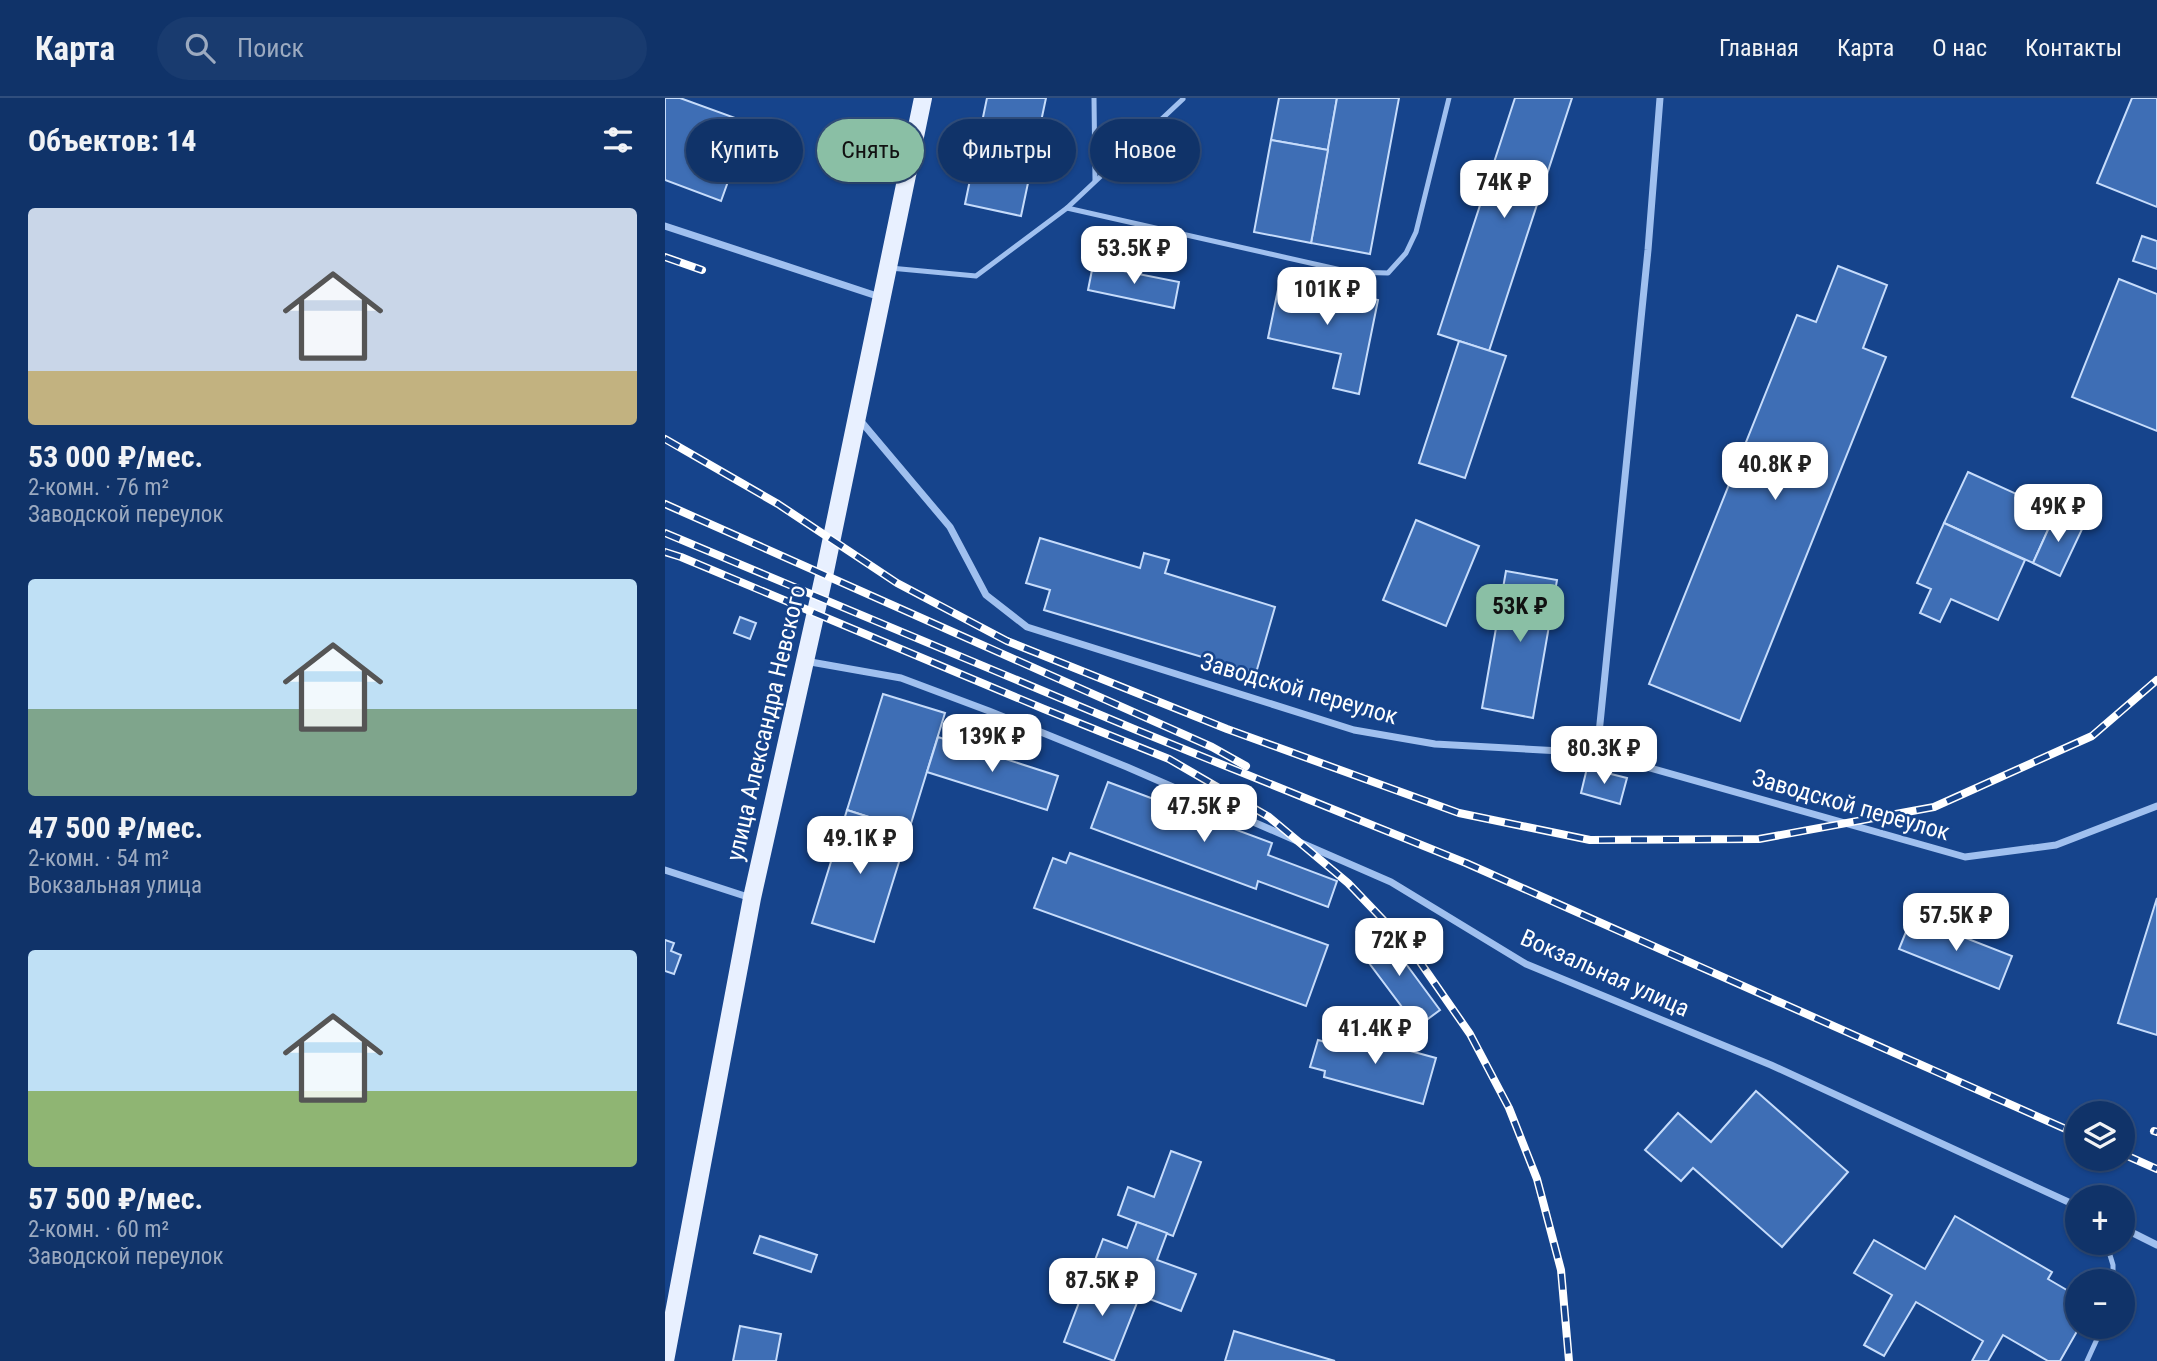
<!DOCTYPE html>
<html lang="ru">
<head>
<meta charset="utf-8">
<style>
  body { margin:0; font-family:"Roboto Condensed",sans-serif; background:#193b6f; color:#f1f3f6; height:100vh; display:flex; flex-direction:column; font-size:26px; white-space:nowrap }
  * { box-sizing:border-box; margin:0 }
  p { font-size:23px; color:#9caac0 }
  .icon { flex:none; width:38px; height:38px; fill:none; stroke:currentColor; stroke-width:2; stroke-linecap:round; stroke-linejoin:round }
  .map { position:relative; flex:1; overflow:hidden }
  .side { display:flex; flex-direction:column; background:#103369; width:665px }
  .side>* { flex:none }
  .guide { position:absolute; left:21px; top:21px; width:665px; height:63px; display:flex; gap:14px }
  .tools { position:absolute; left:1400px; top:1003px; display:grid; gap:14px }
  .tools a { display:grid; place-items:center; width:70px; height:70px; border-radius:50%; background:#103369; box-shadow:0 2px 5px #0004,0 0 0 2px #304e7d; font-size:35px }
  .price { position:absolute; translate:-50% -60px; padding:0 16px; border-radius:14px; background:#fff; color:#222; font-size:23px; line-height:46px; filter:drop-shadow(0 2px 4px #0008) }
  .price::after { content:''; position:absolute; left:50%; top:42px; width:21px; height:16px; margin-left:-10px; background:inherit; clip-path:polygon(0 0,100% 0,50% 100%) }
  .price.current { background:#8abfa5; color:#111 }
  ul { padding:0; list-style:none }
  li { display:grid; align-content:center; gap:14px; height:371px; padding:0 28px }
  li span { display:grid; place-items:center; height:217px; border-radius:7px; color:#555 }
  li>.icon { margin-inline-start:auto }
  span .icon { width:126px; height:126px; fill:#fffc; stroke-width:1 }
  li b { font-size:30px }
  h2 { display:flex; justify-content:space-between; align-items:center; height:84px; padding:0 28px; font-size:30px }
  .pill { padding:0 24px; border-radius:32px; background:#103369; box-shadow:0 2px 5px #0004,0 0 0 2px #304e7d; font-size:24px; line-height:63px }
  .pill.current { background:#8abfa5; color:#111 }
  header { display:flex; align-items:center; gap:42px; box-sizing:border-box; height:98px; padding:0 35px; background:#103369; border-bottom:2px solid #304e7d }
  header strong { font-size:33px }
  nav { display:flex; gap:38px; margin-inline-start:auto; font-size:24px }
  .search { width:490px; height:63px; background:#193b6f; display:flex; align-items:center; gap:18px; box-sizing:border-box; padding:0 24px; border-radius:38px; color:#9caac0; font-size:26px }
  main { display:flex; flex:1; min-height:0 }
  .map>svg:first-child { display:block }
  .building { fill:#3e6eb5; stroke:#c6dcfb; stroke-width:2 }
  .lines { fill:none; stroke-linecap:round; stroke-linejoin:round }
  .service { stroke:#a0c0ef; stroke-width:5 }
  .minor { stroke:#a0c0ef; stroke-width:7 }
  .primary { stroke:#e8f0ff; stroke-width:18 }
  .rail-casing { stroke:#fff; stroke-width:8 }
  .rail { stroke:#16448c; stroke-width:5; stroke-dasharray:16; stroke-linecap:butt }
  .labels { text-anchor:middle; dominant-baseline:central; stroke-width:5; stroke-linejoin:round; paint-order:stroke }
  .street-label { font-size:24px; fill:#fff; stroke:#16448c }
</style>
</head>
<body>
<header>
<strong>Карта</strong>
<div class="search"><svg class="icon" aria-label="search" viewBox="0 0 24 24"><circle cx="10" cy="10" r="6"/><path d="M15 15l6 6"/></svg>Поиск</div>
<nav><a>Главная</a><a>Карта</a><a>О нас</a><a>Контакты</a></nav>
</header>
<main>
<section class="side">
<h2>Объектов: 14<svg class="icon" aria-label="filters" viewBox="0 0 24 24"><path d="M4 7h16M4 17h16"/><circle cx="9" cy="7" r="2"/><circle cx="15" cy="17" r="2"/></svg></h2>
<ul>
<li><span style="background:linear-gradient(#c9d6e8 75%,#c2b280 0)"><svg class="icon" aria-label="home" viewBox="0 0 24 24"><path d="M3 11l9-7 9 7M6 9v11h12V9"/></svg></span><div><b>53 000 ₽/мес.</b><p>2-комн. · 76 m²</p><p>Заводской переулок</p></div></li>
<li><span style="background:linear-gradient(#bfe0f5 60%,#7fa58c 0)"><svg class="icon" aria-label="home" viewBox="0 0 24 24"><path d="M3 11l9-7 9 7M6 9v11h12V9"/></svg></span><div><b>47 500 ₽/мес.</b><p>2-комн. · 54 m²</p><p>Вокзальная улица</p></div></li>
<li><span style="background:linear-gradient(#bfe0f5 65%,#8fb573 0)"><svg class="icon" aria-label="home" viewBox="0 0 24 24"><path d="M3 11l9-7 9 7M6 9v11h12V9"/></svg></span><div><b>57 500 ₽/мес.</b><p>2-комн. · 60 m²</p><p>Заводской переулок</p></div></li>
</ul>
</section>
<div class="map">
<svg width="1492" height="1263" viewBox="0 0 1492 1263">
  <rect width="100%" height="100%" fill="#16448c"/>
  <g class="building">
    <polygon points="0,0 15,0 84,25 56,103 0,82"/>
    <polygon points="322,0 381,0 356,118 300,106"/>
    <polygon points="614,0 672,0 663,52 606,42"/>
    <polygon points="672,0 734,0 705,156 646,145"/>
    <polygon points="850,0 907,0 824,253 773,236"/>
    <polygon points="1467,0 1492,0 1492,109 1432,85"/>
    <polygon points="606,42 663,52 646,145 589,134"/>
    <polygon points="1477,138 1492,143 1492,171 1468,163"/>
    <polygon points="432,146 480,156 476,176 428,167"/>
    <polygon points="428,167 514,184 509,210 423,192"/>
    <polygon points="1173,168 1222,187 1198,250 1221,259 1075,623 984,586 1132,217 1151,224"/>
    <polygon points="1454,181 1492,196 1492,333 1407,299"/>
    <polygon points="615,182 713,202 694,296 668,290 676,256 603,240"/>
    <polygon points="794,243 841,258 800,380 754,365"/>
    <polygon points="1303,374 1391,414 1368,465 1279,425"/>
    <polygon points="1391,414 1419,427 1395,478 1368,465"/>
    <polygon points="751,422 814,448 781,528 718,502"/>
    <polygon points="1279,425 1360,462 1333,522 1286,501 1275,524 1255,515 1266,491 1252,485"/>
    <polygon points="375,440 475,470 479,455 504,462 500,475 610,509 591,575 379,512 385,492 361,485"/>
    <polygon points="841,473 892,482 868,620 817,610"/>
    <polygon points="75,519 91,525 85,541 69,535"/>
    <polygon points="218,596 280,615 244,732 182,712"/>
    <polygon points="273,639 393,678 382,712 262,674"/>
    <polygon points="922,670 962,680 955,706 916,695"/>
    <polygon points="443,684 607,745 603,757 672,783 663,809 593,783 591,791 426,730"/>
    <polygon points="182,712 244,732 209,844 147,825"/>
    <polygon points="405,755 663,847 641,908 369,810 388,760 401,765"/>
    <polygon points="1492,800 1492,937 1453,925"/>
    <polygon points="1247,819 1347,858 1334,891 1234,851"/>
    <polygon points="716,832 775,912 752,929 692,849"/>
    <polygon points="0,842 9,845 6,853 16,857 9,876 0,873"/>
    <polygon points="672,933 771,960 758,1006 659,979 660,973 645,969 653,942 668,946"/>
    <polygon points="1091,993 1183,1074 1117,1149 1028,1070 1016,1083 980,1052 1013,1015 1046,1044"/>
    <polygon points="506,1053 536,1064 508,1138 453,1117 463,1089 489,1099"/>
    <polygon points="1290,1118 1387,1174 1383,1181 1412,1198 1412,1228 1415,1228 1395,1263 1383,1263 1338,1237 1323,1263 1307,1263 1318,1243 1251,1204 1219,1258 1199,1247 1227,1197 1189,1175 1209,1142 1260,1171"/>
    <polygon points="472,1124 502,1135 492,1162 531,1176 516,1213 424,1178 438,1141 462,1150"/>
    <polygon points="95,1138 152,1157 146,1174 89,1155"/>
    <polygon points="424,1178 475,1197 449,1263 399,1244"/>
    <polygon points="75,1228 116,1236 111,1263 68,1263"/>
    <polygon points="569,1233 670,1263 560,1263"/>
  </g>
  <g class="lines">
    <g class="service">
      <polyline points="429,0 430,83"/>
      <polyline points="402,110 685,174 723,175 741,155 751,134 784,0"/>
      <polyline points="225,170 311,178 402,110 518,1"/>
      <polyline points="1441,1144 1448,1167 1448,1183"/>
      <polyline points="1422,1263 1438,1228"/>
    </g>
    <g class="minor">
      <polyline points="0,128 215,199"/>
      <polyline points="194,321 285,429 321,497 362,529 689,632 770,646 932,655 1300,759 1391,747 1492,708"/>
      <polyline points="140,563 236,580 324,613 462,669 726,784 861,866 1106,967 1412,1108"/>
      <polyline points="932,655 983,152 995,0"/>
      <polyline points="0,772 86,800"/>
      <polyline points="1458,1130 1492,1147"/>
    </g>
    <polyline class="primary" points="0,1263 87,800 159,478 258,0"/>
    <defs>
      <g id="rail">
        <polyline points="0,159 37,172"/>
        <polyline points="0,341 113,406 232,485 342,543 562,631 794,715 925,742 1094,741 1269,709 1427,638 1492,582"/>
        <polyline points="0,406 547,649 581,668"/>
        <polyline points="0,435 469,631 801,765 1412,1036"/>
        <polyline points="0,454 16,459 379,611 504,661 604,719 683,785 746,851 805,936 844,1010 872,1081 896,1172 904,1263"/>
        <polyline points="1489,1033 1492,1034"/>
        <polyline points="1458,1056 1492,1071"/>
      </g>
    </defs>
    <use href="#rail" class="rail-casing"/>
    <use href="#rail" class="rail"/>
  </g>
  <g class="labels">
    <g class="street-label">
      <text transform="translate(634 591) rotate(16)">Заводской переулок</text>
      <text transform="translate(101 625) rotate(-77)">улица Александра Невского</text>
      <text transform="translate(1186 707) rotate(16)">Заводской переулок</text>
      <text transform="translate(940 875) rotate(24)">Вокзальная улица</text>
    </g>
  </g>
</svg>
<div class="tools">
<a><svg class="icon" aria-label="layers" viewBox="0 0 24 24"><path d="M12 4l9 5-9 5-9-5zM3 14l9 5 9-5"/></svg></a>
<a>+</a>
<a>−</a>
</div>
<b class="price" style="left:839px;top:122px">74K ₽</b>
<b class="price" style="left:469px;top:188px">53.5K ₽</b>
<b class="price" style="left:662px;top:229px">101K ₽</b>
<b class="price" style="left:1110px;top:404px">40.8K ₽</b>
<b class="price" style="left:1393px;top:446px">49K ₽</b>
<b class="price current" style="left:855px;top:546px">53K ₽</b>
<b class="price" style="left:327px;top:676px">139K ₽</b>
<b class="price" style="left:939px;top:688px">80.3K ₽</b>
<b class="price" style="left:539px;top:746px">47.5K ₽</b>
<b class="price" style="left:195px;top:778px">49.1K ₽</b>
<b class="price" style="left:1291px;top:855px">57.5K ₽</b>
<b class="price" style="left:734px;top:880px">72K ₽</b>
<b class="price" style="left:710px;top:968px">41.4K ₽</b>
<b class="price" style="left:437px;top:1220px">87.5K ₽</b>
<div class="guide">
<a class="pill">Купить</a>
<a class="pill current">Снять</a>
<a class="pill">Фильтры</a>
<a class="pill">Новое</a>
</div>
</div>
</main>
</body>
</html>
